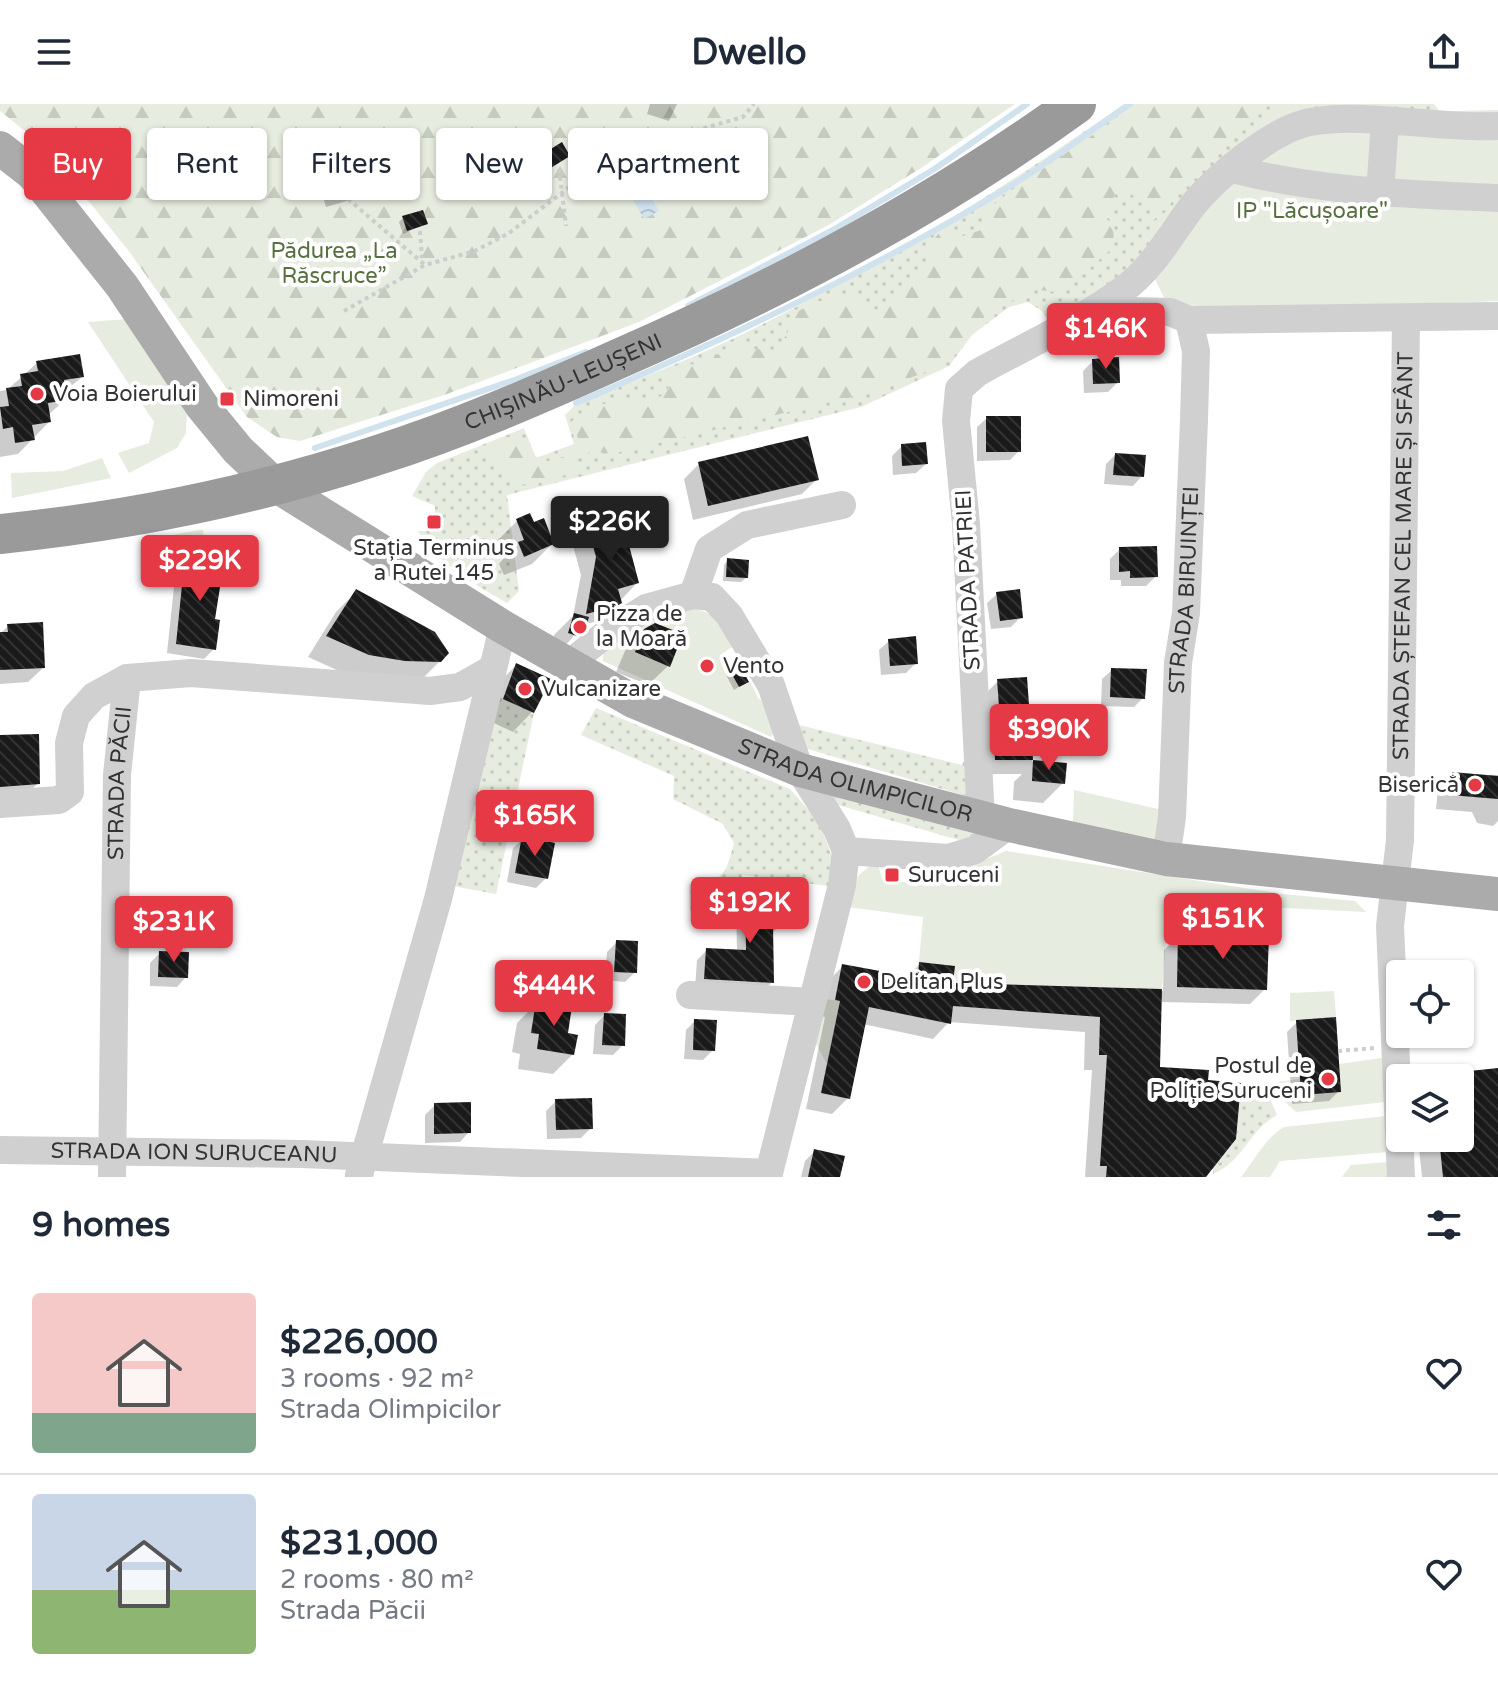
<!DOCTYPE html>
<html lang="en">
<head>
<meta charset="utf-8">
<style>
  body { margin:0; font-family:"Varela Round",sans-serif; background:#f6f6f7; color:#1f2937; height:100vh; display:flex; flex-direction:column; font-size:30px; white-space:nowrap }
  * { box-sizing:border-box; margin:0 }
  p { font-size:26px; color:#747a83 }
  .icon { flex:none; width:44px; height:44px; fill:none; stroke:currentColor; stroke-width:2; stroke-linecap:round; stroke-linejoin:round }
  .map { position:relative; height:1073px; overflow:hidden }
  .panel { display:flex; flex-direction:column; background:#fff; flex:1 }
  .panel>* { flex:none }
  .banner { position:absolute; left:24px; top:24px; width:800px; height:72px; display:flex; gap:16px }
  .buttons { position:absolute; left:1386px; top:856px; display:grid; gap:16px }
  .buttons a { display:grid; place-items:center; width:88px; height:88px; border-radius:8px; background:#fff; box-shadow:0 2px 6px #0004; font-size:40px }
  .price { position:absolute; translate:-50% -68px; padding:0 18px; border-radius:8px; background:#e63946; color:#fff; font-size:26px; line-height:52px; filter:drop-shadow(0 2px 4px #0008) }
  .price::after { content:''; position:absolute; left:50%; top:48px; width:24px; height:18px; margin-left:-12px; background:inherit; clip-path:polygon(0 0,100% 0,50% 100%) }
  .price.current { background:#222; color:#fff }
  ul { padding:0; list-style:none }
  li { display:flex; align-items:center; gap:24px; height:200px; padding:0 32px }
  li+li { border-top:2px solid #e0e1e3 }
  li span { display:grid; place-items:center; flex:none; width:224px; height:160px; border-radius:8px; color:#555 }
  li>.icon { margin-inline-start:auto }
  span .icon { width:96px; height:96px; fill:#fffc; stroke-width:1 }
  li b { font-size:34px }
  h2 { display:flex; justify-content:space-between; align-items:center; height:96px; padding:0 32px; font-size:34px }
  .pill { padding:0 28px; border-radius:8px; background:#fff; box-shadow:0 2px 6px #0004; font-size:28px; line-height:72px }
  .pill.current { background:#e63946; color:#fff }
  header { display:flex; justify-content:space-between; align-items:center; height:104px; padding:0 32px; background:#fff; font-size:36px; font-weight:700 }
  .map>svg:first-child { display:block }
  .grass { fill:url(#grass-dots) }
  .forest { fill:url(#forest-firs) }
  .garden { fill:#e6ecdf }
  .water { fill:url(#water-waves) }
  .shadow { fill:#0003 }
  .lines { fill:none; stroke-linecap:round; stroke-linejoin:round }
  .stream { stroke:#cfe2ee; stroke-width:6 }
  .building { fill:url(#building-back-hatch) }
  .path { stroke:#cdcdcd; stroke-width:4; stroke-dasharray:4 4; stroke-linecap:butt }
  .minor { stroke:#d0d0d0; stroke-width:28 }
  .major { stroke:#ababab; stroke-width:34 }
  .highway { stroke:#9a9a9a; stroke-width:40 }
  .poi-dot { fill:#e63946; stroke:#fff; stroke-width:3 }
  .labels { text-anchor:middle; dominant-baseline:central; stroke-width:8; stroke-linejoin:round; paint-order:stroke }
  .park-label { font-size:22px; fill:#56703f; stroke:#fff }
  .street-label { font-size:22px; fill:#333; stroke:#fff }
  .poi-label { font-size:22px; fill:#333; stroke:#fff; text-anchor:start }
</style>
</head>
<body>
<header><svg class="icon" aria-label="menu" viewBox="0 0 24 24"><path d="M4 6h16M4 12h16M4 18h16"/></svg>Dwello<svg class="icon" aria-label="share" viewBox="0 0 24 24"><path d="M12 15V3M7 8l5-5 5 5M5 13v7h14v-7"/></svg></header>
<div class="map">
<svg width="1498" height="1073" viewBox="0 0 1498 1073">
  <defs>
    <pattern id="grass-dots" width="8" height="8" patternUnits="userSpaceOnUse" patternTransform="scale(2)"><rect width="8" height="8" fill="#e6ecdf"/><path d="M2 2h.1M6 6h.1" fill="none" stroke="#c6cbc0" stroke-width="1.8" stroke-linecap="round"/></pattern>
    <pattern id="forest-firs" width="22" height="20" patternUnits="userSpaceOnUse" patternTransform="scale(2)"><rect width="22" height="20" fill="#e6ecdf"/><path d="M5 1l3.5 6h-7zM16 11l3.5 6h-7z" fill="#c6cbc0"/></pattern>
    <pattern id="water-waves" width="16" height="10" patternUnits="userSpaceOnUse" patternTransform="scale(2)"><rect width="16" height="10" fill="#cfe2ee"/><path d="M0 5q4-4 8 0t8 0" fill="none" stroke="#b2c2cd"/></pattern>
    <pattern id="building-back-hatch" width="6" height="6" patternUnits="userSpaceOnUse" patternTransform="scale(2)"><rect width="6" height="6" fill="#1a1a1a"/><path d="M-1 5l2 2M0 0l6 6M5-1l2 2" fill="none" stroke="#333"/></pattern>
  </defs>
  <rect width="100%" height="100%" fill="#fff"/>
  <g class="grass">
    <path d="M1124,0h310l4,5 -1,6 -294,151 -92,58 -9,-13 -14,-9 -19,5 -37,28 -23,31 -88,41 -354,88 12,96 -12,12c-32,-19 -68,-38 -89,-72h17v-25l-23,-10 14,-24 11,-9 87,-35 12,30 38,-14 -9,-29 9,-9c61,-26 126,-50 185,-80 128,-64 248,-140 365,-222z"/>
    <polygon points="500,593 534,609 496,790 453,782"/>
    <path d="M596,604l194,81 29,33 13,34 -4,30 -86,-11 -3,33h-15l-1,8 -33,-5 -1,-27c35,-4 36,-7 45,-41l-11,-19 -50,-25 1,-23 -93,-41z"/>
    <polygon points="799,621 962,661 967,649 966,692 801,643"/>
    <polygon points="828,687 975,730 962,737 838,701"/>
    <path d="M1241,979l23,2 13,30c-29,16 -32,45 -64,59v-6l23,-29z"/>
  </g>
  <g class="forest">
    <polygon points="0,0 1015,0 921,64 827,122 639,218 447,290 300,337 277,333 247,313 128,146 45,43 0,7"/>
    <path d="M1138,0h133c-22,17 -51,35 -68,57 -17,21 -27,42 -55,48l-19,-17h-13l-11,26 8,6 1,23 -52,46 -29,-4 -44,25 -17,12 -24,35 -9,6 -66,25 -261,62 -20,-3 -14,8 -11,-9 12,-9 -7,-20 17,-15 73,-10 7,-9 -10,-14 26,-9 19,1 34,-26 17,10 20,1 12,-16 6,-21c16,-6 40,-21 57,-16 11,3 16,11 29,13l49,-48 1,-17 16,-19 12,12 24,-8 3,-17 25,-21z"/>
    <polygon points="509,333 544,358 563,353 577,361 576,366 550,378 517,381 488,351 498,336"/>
  </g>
  <g class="garden">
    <polygon points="1286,0 1297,0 1312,10 1498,6 1498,197 1260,206 1167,200 1155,175 1155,117"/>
    <polygon points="128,215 187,308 186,329 177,344 129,369 118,349 149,339 154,318 88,218"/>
    <polygon points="102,354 111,374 12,394 11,369 63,367"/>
    <polygon points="198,426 203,426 204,440 150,446 139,438"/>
    <path d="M683,504c33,2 34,12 49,39l-9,6 16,34 11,-6 8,17 16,12 2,20 -5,7 -168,-76v-11l50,-32z"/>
    <polygon points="1074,686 1167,707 1159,738 1073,719"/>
    <polygon points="1006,747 1283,790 1355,797 1366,808 1169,798 1162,885 953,879 919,858 923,813 848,803 858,772 872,760 879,764 882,775 924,781"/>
    <polygon points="1334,887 1336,913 1290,917 1290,889"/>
    <polygon points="826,895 840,897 827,960 815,938"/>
    <polygon points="1382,954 1385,998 1296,1008 1284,997 1277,978 1300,975 1339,960"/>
    <path d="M1386,1012l2,36 -108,9 -10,16h-29c14,-17 24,-39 43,-50z"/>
    <polygon points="1389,1058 1390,1073 1342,1073 1351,1061"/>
  </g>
  <polygon class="water" points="643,79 659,107 644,115 628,87"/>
  <g class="shadow">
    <polygon points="650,0 677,0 669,17 647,10"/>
    <polygon points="561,41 568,52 544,68 538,57"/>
    <polygon points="332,80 359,87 350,96 326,103 322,89"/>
    <polygon points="403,114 425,120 403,130 399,118"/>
    <polygon points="1093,257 1118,278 1108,288 1084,289 1083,267"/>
    <polygon points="37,259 82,273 64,288 65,296 48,311 49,318 18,350 0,353 0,287 7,286"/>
    <polygon points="987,314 1019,347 1010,356 977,357 977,323"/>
    <polygon points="902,342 926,360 916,369 893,371 892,352"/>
    <polygon points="1115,351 1142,372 1133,382 1104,380 1106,360"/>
    <polygon points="699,360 817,375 802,390 693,416 684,375"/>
    <polygon points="517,417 533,421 552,440 532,460 504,471 499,460 504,454 497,437"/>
    <polygon points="588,422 637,479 603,515 584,521 563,544 550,549 554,531 573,512 581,471 572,438"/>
    <polygon points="1120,445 1156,472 1146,482 1121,482 1121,476 1110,476 1110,455"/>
    <polygon points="186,454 213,517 214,545 204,555 167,549 176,464"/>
    <polygon points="728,456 746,474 741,478 723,477 724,461"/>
    <polygon points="356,488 440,557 419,578 348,571 308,553 336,508"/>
    <polygon points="997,490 1021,513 1011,523 991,525 987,499"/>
    <polygon points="8,522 43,564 28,578 0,580 0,530"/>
    <polygon points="645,527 668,562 648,581 616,568 625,547"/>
    <polygon points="889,537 916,559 906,569 881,571 879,546"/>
    <polygon points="516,561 532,608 513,628 485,615 497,581"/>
    <polygon points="730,565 747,578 734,586 725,569"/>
    <polygon points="1112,566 1143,594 1134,603 1101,602 1102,575"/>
    <polygon points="1025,575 1032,658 1064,661 1063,679 1043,699 1013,696 1014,678 1022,670 981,670 983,592 998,577"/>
    <polygon points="0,633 38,679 18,699 0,701"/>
    <polygon points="1453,670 1498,671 1498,717 1493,722 1477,719 1472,708 1436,705 1438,685"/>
    <polygon points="523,735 546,774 536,784 507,778 513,744"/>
    <polygon points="746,794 780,821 771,830 772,878 762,888 695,884 697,856 707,846 737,847 736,803"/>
    <polygon points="1179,831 1265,885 1250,900 1160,898 1158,965 1204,1073 1085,1073 1092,966 1084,966 1085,928 949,918 933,935 863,920 848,994 832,1010 806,1005 825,913 820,912 827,878 843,862 906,874 920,860 950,881 1163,887 1164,846"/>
    <polygon points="617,838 635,868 625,878 605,876 607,848"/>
    <polygon points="160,849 186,873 177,883 150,882 150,859"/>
    <polygon points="537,899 566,931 573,950 553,970 518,965 520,950 512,948 517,919"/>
    <polygon points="605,911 623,941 613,951 593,950 595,921"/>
    <polygon points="695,917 713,946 703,956 684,955 686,926"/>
    <polygon points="1297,918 1339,987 1329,997 1292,1000 1287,928"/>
    <polygon points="1498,966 1498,1073 1422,1073 1418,1034 1460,1034 1460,974 1433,974"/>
    <polygon points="556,997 591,1024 581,1034 547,1035 546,1007"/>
    <polygon points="435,1001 469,1028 460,1038 425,1039 425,1011"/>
    <polygon points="815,1047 838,1073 801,1073 805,1057"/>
  </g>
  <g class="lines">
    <g class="stream">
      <polyline points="688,202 833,126 936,64 1027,0"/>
      <path d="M576,299c152,-65 303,-135 444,-223 38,-24 73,-51 110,-76"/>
      <polyline points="315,344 517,275 586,248"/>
    </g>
  </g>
  <g class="building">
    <polygon points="562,38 570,52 549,65 541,51"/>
    <polygon points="357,70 362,87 336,95 331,78"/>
    <polygon points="423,106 428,120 407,127 402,112"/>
    <polygon points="80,250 84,273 64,276 67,296 48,299 51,318 32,321 35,336 15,339 13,323 3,325 0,303 9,302 6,284 22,282 20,270 38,267 36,257"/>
    <polygon points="1119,253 1120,279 1093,280 1092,255"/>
    <rect x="986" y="312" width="35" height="36"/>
    <polygon points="808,332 819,376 708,402 698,358"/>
    <polygon points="926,338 928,360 902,362 901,340"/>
    <polygon points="1115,349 1146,351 1144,373 1113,371"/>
    <polygon points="530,409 534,418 544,414 554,440 524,453 518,438 524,436 516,415"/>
    <polygon points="621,411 639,479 618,485 622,499 617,502 586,510 596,453 587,420"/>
    <polygon points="1157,442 1158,473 1130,474 1130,467 1119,468 1119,443"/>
    <polygon points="185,452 224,458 215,515 220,516 216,546 176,540"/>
    <polygon points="727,454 749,456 748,474 726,473"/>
    <polygon points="356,485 435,528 449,549 441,558 405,557 369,551 326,532"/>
    <polygon points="1020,485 1023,514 1000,517 996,488"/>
    <polygon points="574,509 589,513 586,524 577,532 568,529"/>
    <polygon points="43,518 45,564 0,566 0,528 8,528 7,520"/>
    <polygon points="655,519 683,530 670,563 635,548 644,525"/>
    <polygon points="916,532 918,560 890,562 888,535"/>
    <polygon points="738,558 749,578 739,583 728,563"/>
    <polygon points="516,559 551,575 534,609 503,595"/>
    <polygon points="1111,564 1147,565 1145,595 1110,593"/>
    <polygon points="1027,573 1033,656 995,656 994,631 1001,631 997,575"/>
    <polygon points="39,630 40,680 0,683 0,631"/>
    <polygon points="1033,656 1067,659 1065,680 1032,677"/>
    <polygon points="1452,668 1498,672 1498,695 1450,691"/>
    <polygon points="522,732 555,739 548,775 515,769"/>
    <polygon points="781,791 782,821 773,822 774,879 704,875 706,844 746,846 745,792"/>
    <polygon points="1178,829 1269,831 1267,886 1177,883"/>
    <polygon points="616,836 638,837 637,869 614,868"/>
    <polygon points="159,847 189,848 188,874 158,873"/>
    <polygon points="919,858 955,862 953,879 1162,885 1160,963 1209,966 1208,976 1241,979 1236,1035 1206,1073 1106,1073 1107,1062 1100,1062 1107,951 1099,951 1100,913 953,902 951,920 869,903 850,995 821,989 840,897 835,896 842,860 918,874"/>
    <polygon points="536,897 572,902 568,929 578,931 574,951 537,945 539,930 531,929"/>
    <polygon points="604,909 626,910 625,942 602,941"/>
    <polygon points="1336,913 1341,988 1301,991 1296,916"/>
    <polygon points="694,915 717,916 715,947 693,946"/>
    <polygon points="1498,964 1498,1073 1443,1073 1439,1034 1460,1034 1460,968"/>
    <polygon points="592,994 593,1025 556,1026 555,995"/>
    <polygon points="471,998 471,1029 434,1030 434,999"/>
    <polygon points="814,1045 845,1052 840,1073 808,1073"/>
  </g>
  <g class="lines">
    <g class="path">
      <polyline points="559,65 566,122"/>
      <polyline points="348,95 425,161"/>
      <polyline points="420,127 422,154"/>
      <polyline points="344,207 425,161 475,147 509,129 613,50 743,13 754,0"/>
      <polyline points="1338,947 1375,944"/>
    </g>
    <g class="minor">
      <path d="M1232,65c90,23 174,25 266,29"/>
      <polyline points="1380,89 1385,18"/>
      <polyline points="1093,206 1170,208 1189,216 1498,212"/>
      <polyline points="693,491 709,445 747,421 842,401"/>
      <polyline points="569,560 608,528 646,504 693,491 712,493 729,511 771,581 800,666 837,725 846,747 842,781 768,1073"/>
      <polyline points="0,700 59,696 70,688 69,639 76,612 94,592 127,574 191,569 430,587 460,583 492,565"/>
      <path d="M981,715l-15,-295 -10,-103 3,-32 18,-16c48,-27 103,-51 147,-84 29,-21 48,-56 69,-84 24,-29 80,-76 117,-83 57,-10 128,7 188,4"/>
      <polyline points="846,747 949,754 975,746 1009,721"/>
      <path id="s1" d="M1166,755l6,-42 6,-154 8,-50 8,-193 2,-69 -7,-31"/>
      <polyline points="690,891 812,898"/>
      <path id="s2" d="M0,1046l302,4 467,19"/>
      <polyline points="359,1071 438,795 503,523"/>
      <path id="s3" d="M112,1073l5,-402 10,-97"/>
      <path id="s4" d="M1401,1073l-11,-251 10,-86 6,-522"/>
    </g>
    <path class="major" id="s5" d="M0,44l33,26 89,112 80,120 36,44 37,35 228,142 130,74 167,69 209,55 157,34 332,35"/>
    <path class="highway" id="s6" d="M0,430c128,-13 256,-39 378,-79 82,-26 162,-61 240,-96 161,-70 316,-152 458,-255"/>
  </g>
  <g class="poi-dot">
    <circle cx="37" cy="290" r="8"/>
    <rect x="219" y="287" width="16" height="16" rx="4"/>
    <rect x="426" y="410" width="16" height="16" rx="4"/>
    <circle cx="580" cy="523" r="8"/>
    <circle cx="707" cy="562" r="8"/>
    <circle cx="525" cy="585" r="8"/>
    <circle cx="1475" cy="681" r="8"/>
    <rect x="884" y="763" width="16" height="16" rx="4"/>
    <circle cx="864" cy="878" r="8"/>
    <circle cx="1328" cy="975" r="8"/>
  </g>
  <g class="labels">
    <g class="park-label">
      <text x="1312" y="107">IP "Lăcușoare"</text>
      <text x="334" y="147">Pădurea „La<tspan x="334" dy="25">Răscruce”</tspan></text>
    </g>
    <g class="street-label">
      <text stroke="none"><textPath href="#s6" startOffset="586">CHIȘINĂU-LEUȘENI</textPath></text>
      <text stroke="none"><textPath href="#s4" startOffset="622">STRADA ȘTEFAN CEL MARE ȘI SFÂNT</textPath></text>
      <text transform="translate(968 476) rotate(-93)">STRADA PATRIEI</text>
      <text stroke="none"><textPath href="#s1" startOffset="270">STRADA BIRUINȚEI</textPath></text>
      <text stroke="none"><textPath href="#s5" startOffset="1092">STRADA OLIMPICILOR</textPath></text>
      <text stroke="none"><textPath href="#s3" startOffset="394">STRADA PĂCII</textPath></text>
      <text stroke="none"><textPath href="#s2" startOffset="194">STRADA ION SURUCEANU</textPath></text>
    </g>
    <g class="poi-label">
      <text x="53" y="290">Voia Boierului</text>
      <text x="243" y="295">Nimoreni</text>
      <text x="434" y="444" text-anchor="middle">Stația Terminus<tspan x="434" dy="25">a Rutei 145</tspan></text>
      <text x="596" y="510">Pizza de<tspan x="596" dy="25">la Moară</tspan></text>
      <text x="723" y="562">Vento</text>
      <text x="541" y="585">Vulcanizare</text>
      <text x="1459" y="681" text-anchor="end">Biserică</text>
      <text x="908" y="771">Suruceni</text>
      <text x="880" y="878">Delitan Plus</text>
      <text x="1312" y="962" text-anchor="end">Postul de<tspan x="1312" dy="25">Poliție Suruceni</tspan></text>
    </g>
  </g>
</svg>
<div class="buttons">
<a><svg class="icon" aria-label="locate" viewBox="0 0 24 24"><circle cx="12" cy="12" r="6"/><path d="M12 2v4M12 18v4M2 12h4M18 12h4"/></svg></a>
<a><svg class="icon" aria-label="layers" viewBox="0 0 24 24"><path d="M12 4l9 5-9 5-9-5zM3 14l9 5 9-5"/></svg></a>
</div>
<b class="price" style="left:1106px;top:267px">$146K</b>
<b class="price current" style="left:610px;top:460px">$226K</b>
<b class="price" style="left:200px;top:499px">$229K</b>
<b class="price" style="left:1049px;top:668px">$390K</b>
<b class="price" style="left:535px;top:754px">$165K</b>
<b class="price" style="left:750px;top:841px">$192K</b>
<b class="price" style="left:1223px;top:857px">$151K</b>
<b class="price" style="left:174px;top:860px">$231K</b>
<b class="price" style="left:554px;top:924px">$444K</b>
<div class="banner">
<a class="pill current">Buy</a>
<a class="pill">Rent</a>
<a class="pill">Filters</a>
<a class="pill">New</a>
<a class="pill">Apartment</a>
</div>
</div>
<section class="panel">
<h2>9 homes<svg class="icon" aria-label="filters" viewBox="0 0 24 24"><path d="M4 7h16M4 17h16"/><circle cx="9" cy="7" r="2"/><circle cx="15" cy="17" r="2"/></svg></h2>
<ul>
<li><span style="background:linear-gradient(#f6c9c9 75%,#7fa58c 0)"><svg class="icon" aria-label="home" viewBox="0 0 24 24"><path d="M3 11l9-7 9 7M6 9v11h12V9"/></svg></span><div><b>$226,000</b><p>3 rooms · 92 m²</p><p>Strada Olimpicilor</p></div><svg class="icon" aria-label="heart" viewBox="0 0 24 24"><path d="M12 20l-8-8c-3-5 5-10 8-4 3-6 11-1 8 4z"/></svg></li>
<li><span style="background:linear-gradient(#c9d6e8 60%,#8fb573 0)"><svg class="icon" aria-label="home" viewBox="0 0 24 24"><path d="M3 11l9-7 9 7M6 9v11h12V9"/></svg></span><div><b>$231,000</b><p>2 rooms · 80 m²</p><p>Strada Păcii</p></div><svg class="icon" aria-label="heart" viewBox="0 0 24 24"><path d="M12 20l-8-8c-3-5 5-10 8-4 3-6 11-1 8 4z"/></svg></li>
</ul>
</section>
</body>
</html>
